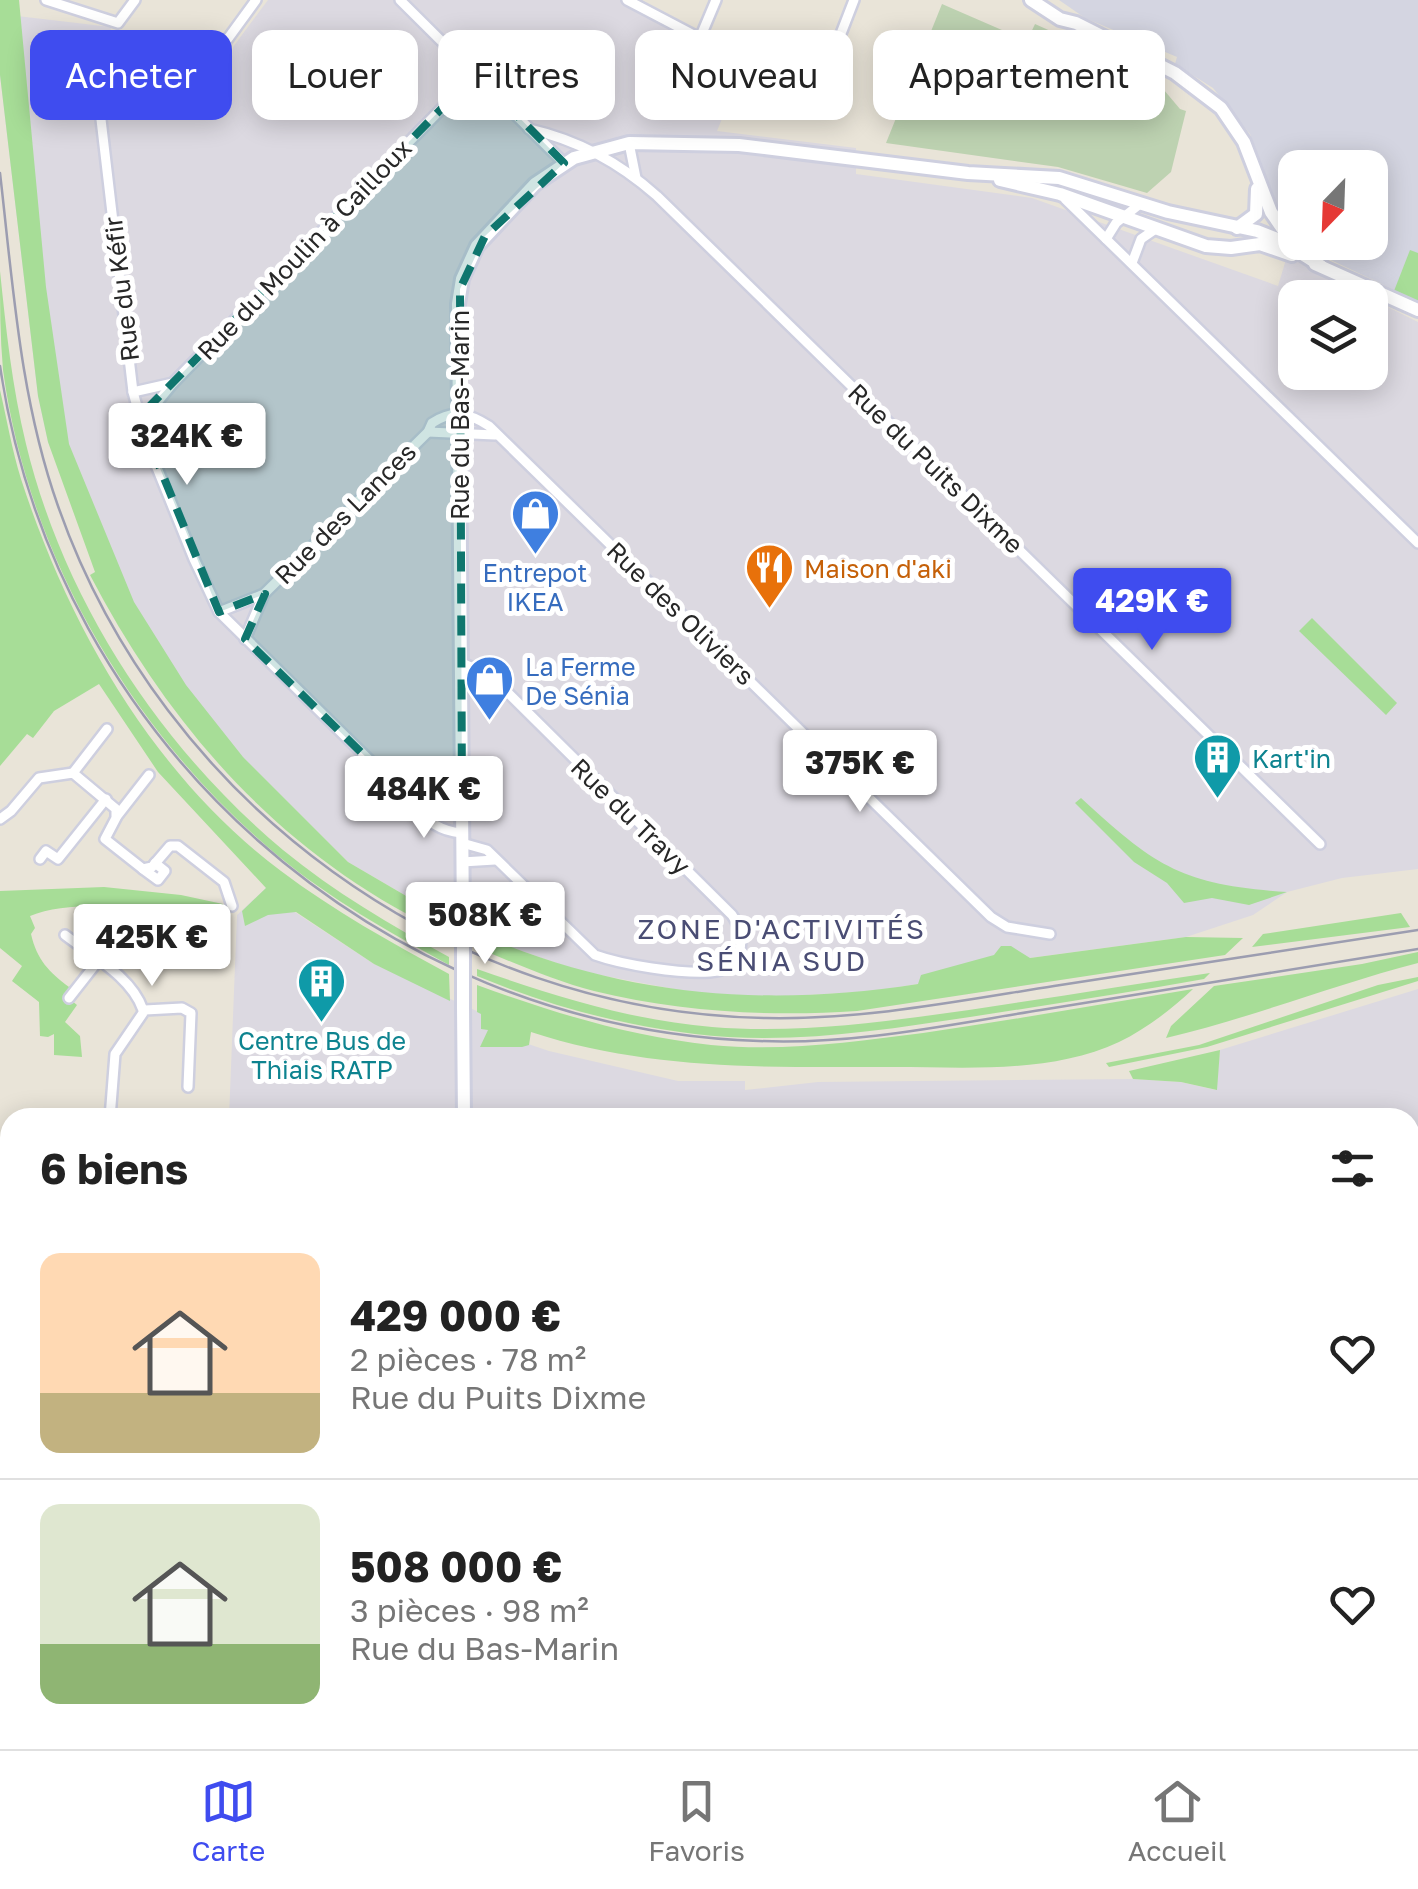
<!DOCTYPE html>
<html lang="fr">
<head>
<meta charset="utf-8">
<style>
  body { margin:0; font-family:"Golos Text",sans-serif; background:#f6f6f6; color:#222; height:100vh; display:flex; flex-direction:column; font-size:38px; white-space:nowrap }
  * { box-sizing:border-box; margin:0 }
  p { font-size:32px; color:#767676 }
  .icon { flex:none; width:55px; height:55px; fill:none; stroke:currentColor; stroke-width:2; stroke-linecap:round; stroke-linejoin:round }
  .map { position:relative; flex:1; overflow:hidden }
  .drawer { position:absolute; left:0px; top:1108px; width:1420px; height:642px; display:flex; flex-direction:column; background:#fff; border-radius:30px 30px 0 0; box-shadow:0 5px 25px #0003 }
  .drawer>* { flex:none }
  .banner { position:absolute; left:30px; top:30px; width:1360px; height:90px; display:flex; gap:20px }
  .needle { width:65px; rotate:203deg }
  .buttons { position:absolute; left:1278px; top:150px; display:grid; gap:20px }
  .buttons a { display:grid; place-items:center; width:110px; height:110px; border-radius:20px; background:#fff; box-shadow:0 5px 25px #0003; font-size:50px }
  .price { position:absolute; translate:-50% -85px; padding:0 22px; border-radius:10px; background:#fff; color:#222; font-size:32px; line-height:65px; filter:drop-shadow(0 2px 5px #0008) }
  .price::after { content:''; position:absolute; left:50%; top:60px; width:30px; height:22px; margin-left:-15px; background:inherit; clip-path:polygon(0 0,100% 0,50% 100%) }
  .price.active { background:#3f4cef; color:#fff }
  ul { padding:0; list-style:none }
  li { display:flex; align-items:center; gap:30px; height:250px; padding:0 40px }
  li+li { border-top:2px solid #e0e0e0 }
  li span { display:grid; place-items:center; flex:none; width:280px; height:200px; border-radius:20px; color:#555 }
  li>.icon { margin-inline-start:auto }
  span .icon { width:120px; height:120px; fill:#fffc; stroke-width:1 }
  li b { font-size:42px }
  h2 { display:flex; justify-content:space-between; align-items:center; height:120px; padding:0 40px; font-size:42px }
  .chip { padding:0 35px; border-radius:20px; background:#fff; box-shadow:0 5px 25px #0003; font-size:35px; line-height:90px }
  .chip.active { background:#3f4cef; color:#fff }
  .dock { display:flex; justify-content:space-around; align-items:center; height:140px; border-top:2px solid #e0e0e0; background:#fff; font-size:28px; color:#767676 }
  .dock a { display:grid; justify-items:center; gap:5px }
  .dock .active { color:#3f4cef }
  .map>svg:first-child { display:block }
  .industrial { fill:#dcd9e1 }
  .airport { fill:#d4d5e1 }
  .green { fill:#a7dd97 }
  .cemetery { fill:#bdd2b1 }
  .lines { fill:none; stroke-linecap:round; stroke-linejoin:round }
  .street-casing { stroke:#cecfdf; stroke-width:14 }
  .secondary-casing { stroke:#cecfdf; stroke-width:18 }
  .primary-casing { stroke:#c7c7c7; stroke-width:19 }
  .highway-casing { stroke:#c7c7c7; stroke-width:20 }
  .street { stroke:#fff; stroke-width:9 }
  .secondary { stroke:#fff; stroke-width:12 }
  .primary { stroke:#e8d75e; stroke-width:14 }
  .highway { stroke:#f5ad57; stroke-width:15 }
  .rail { stroke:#9c9db0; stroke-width:2.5 }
  .secondary-bridge-casing { stroke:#cecfdf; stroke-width:18; stroke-linecap:butt }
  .secondary-bridge { stroke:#fff; stroke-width:12 }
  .marked { fill:#0f766e; fill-opacity:0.2; stroke:#0f766e; stroke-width:8; stroke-dasharray:20 12; stroke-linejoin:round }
  .labels { text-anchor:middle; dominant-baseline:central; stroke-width:10; stroke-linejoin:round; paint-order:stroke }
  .street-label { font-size:25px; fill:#272727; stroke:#fff }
  .food-label { font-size:25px; fill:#c56008; stroke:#fff; text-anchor:start }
  .shop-label { font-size:25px; fill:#366cbe; stroke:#fff }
  .culture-label { font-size:25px; fill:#0d838f; stroke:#fff; text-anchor:start }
  .neighbourhood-label { font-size:28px; letter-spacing:2.5px; fill:#4a4d74; stroke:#fff }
</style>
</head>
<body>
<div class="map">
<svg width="1418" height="1749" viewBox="0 0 1418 1749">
  <rect width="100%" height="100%" fill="#e9e4d8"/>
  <g class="industrial">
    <polygon points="268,0 627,0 745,63 717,131 856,148 856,174 1032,198 1278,286 1287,256 1369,298 1295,298 1295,372 1370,372 1370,298 1418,322 1418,869 1342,878 1287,892 1253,915 1186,937 1015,960 923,983 876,991 756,998 695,993 579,971 513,948 449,921 348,862 154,669 48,442 38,396 0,75 0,14 111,27 109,40 226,75 231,67 233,47"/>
    <polygon points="266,888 281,903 374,964 481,1013 489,1031 549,1051 678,1081 745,1081 745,1090 818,1082 1133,1079 1181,1082 1216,1090 1220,1050 1418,989 1418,1283 1410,1281 1410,1118 229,1118 237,915"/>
  </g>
  <polygon class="airport" points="1059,0 1418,0 1418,301 1318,254 1303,243 1370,242 1370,168 1295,168 1295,234 1279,209 1250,134 1213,88 1175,64 1177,57 1085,18"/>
  <g class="green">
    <path d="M0,0h19l27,287 23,157 65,158 52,83 57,72 105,105 101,59v14c-163,-75 -277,-203 -359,-360l5,-3 -47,-130 -10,-46 -38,-321z"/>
    <polygon points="1410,250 1418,253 1418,301 1394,291"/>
    <path d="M0,271c6,58 12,116 26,173 38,157 134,303 257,406 51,42 108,75 166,107v8c-60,-33 -119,-66 -172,-110 -144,-120 -249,-299 -274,-485 -3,-33 -3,-66 -3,-99z"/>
    <path d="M0,390c7,30 12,60 21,89 48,148 133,297 260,392 53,40 111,72 168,103l1,27 -76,-37 -78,-52 -28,3 -23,11 -3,-15 24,-23 -108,-116 -59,-88 -45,27 -21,27 -6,-4 -27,32z"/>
    <polygon points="1312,618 1397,703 1386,715 1299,631"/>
    <path d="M1081,798c75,69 101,87 206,94l-38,13 -37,-7 -28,5 -17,-20 -33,-21 -59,-59z"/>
    <path d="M104,887l77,8 42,9 2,16c-52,-9 -146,-24 -195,-4l5,12 -4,6c6,26 18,38 38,53l11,-10 -14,19 11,9 -12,17 15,14 2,21 -28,-2v-21l-6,3 -8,-1 -1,-34 -27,-21 10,-15 -22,-18v-57z"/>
    <polygon points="1401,913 1410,927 1252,947 1263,934"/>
    <path d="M477,933c145,63 286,75 441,51l3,-9 73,-20 7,-9h10l19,12 156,-21 57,1 -18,17 -368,56c-87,6 -177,1 -263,-20 -40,-10 -79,-28 -117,-43z"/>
    <path d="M1418,952v11c-85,22 -167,55 -252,75l5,-12 43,-40 148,-22z"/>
    <path d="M477,969c77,27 153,51 235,58 87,7 172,-5 257,-17 80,-12 161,-25 241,-37l-6,6c-78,14 -156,26 -234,38 -80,12 -161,25 -242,20 -87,-6 -171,-28 -251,-61z"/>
    <polygon points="1418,977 1418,981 1207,1047 1109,1067 1106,1063 1199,1045 1378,985"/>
    <path d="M477,985c77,28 152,51 234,60 71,7 142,-3 212,-12 90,-13 180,-29 270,-44 -21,20 -47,40 -74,53 -69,32 -152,25 -226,25 -123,0 -243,4 -362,-35l-2,13 -7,2h-42l8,-17 -7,-1v-15l-4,-2z"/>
    <polygon points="1220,1050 1217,1090 1181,1082 1133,1079 1129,1071"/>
    <polygon points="0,1662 10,1664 10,1740 82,1740 81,1749 0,1749"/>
  </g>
  <g class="cemetery">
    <polygon points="942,4 1027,41 1035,24 1153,77 1180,109 1186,111 1171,172 1147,193 1058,167 886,143"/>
    <polygon points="496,1740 1388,1740 1388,1749 493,1749"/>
  </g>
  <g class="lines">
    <defs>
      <g id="street">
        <polyline points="46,0 118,23 135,0"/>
        <polyline points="400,0 564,163"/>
        <polyline points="627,0 707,42 813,106 854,0"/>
        <polyline points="700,38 716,0"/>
        <polyline points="222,57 224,44 256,0"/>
        <circle cx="110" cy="83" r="14"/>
        <path d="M106,96l-6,15 33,281 14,51 47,116 25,53 196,193c11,17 26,26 46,28"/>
        <path d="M529,129c49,11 91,34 128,67l663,648"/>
        <polyline points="629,143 636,178"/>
        <polyline points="1065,199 1418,543"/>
        <polyline points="1106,239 1116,223 1140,204"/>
        <polyline points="1132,263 1141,239 1157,228"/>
        <polyline points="133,392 173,383"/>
        <polyline points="139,417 150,411 173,383 450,100 483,81"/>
        <polyline points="428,432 495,435"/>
        <polyline points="219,612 264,594"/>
        <path d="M245,639l19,-45 164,-162 4,-9c21,-14 37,-10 57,3l502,491 16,10 43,7"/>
        <path d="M460,662l31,14 241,239c16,23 11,55 -22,57 -30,2 -87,-7 -115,-17l-108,-105 -25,-7"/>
        <polyline points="460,687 480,686 504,692"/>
        <polyline points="73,773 107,729"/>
        <polyline points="415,805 435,812 462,812"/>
        <polyline points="117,816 149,775"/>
        <polyline points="0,819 11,811 39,778 73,773 116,809 116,818 105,839 143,869 152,867 170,846 178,846 224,882 232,906"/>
        <polyline points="40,859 46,851 58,859 106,799"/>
        <polyline points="462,862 495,860"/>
        <polyline points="143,869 158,880 165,871 155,863"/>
        <path d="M65,935c27,21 67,42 78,75"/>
        <polyline points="69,998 113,942 125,937 167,939 168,924"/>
        <polyline points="110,1118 115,1054 145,1010 182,1008 191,1013 188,1087"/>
        <polyline points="0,1157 1,1145"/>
        <polyline points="0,1252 1,1245"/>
        <polyline points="0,1315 10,1310"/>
        <polyline points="93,1749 94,1740"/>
      </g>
      <g id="secondary">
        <polyline points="1031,0 1060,19 1076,23 1175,73 1221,108 1244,142 1271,212 1293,244"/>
        <polyline points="1000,180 1060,194 1206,246 1231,248 1260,244 1292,255"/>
        <polyline points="1237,228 1256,214 1257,189"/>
        <polyline points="1315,264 1418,310"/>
        <polyline points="463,927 458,304 462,279 477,246 535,184 574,158 629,143 739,145 968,173 1059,178 1168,212 1257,231 1280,240 1321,266"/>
        <polyline points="463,1006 464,1118"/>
        <polyline points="1410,1293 1418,1296"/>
        <polyline points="1412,1611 1416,1576"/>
        <polyline points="1410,1710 1418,1717"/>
        <polyline points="1402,1740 1403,1749"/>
      </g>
      <g id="primary">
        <polyline points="0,1426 10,1426"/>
        <polyline points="0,1453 10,1453"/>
      </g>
      <g id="highway">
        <polyline points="1410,1397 1418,1401"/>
        <polyline points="1410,1418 1418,1422"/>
        <polyline points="1410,1434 1418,1439"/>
        <polyline points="1418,1486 1411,1516 1418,1533"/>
        <polyline points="1410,1556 1416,1576"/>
        <polyline points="433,1749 436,1740"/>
        <polyline points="455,1749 458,1740"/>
      </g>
    </defs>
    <use href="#street" class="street-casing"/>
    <use href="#secondary" class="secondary-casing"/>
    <use href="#primary" class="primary-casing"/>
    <use href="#highway" class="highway-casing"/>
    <use href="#street" class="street"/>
    <use href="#secondary" class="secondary"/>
    <use href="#primary" class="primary"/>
    <use href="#highway" class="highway"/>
    <g class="rail">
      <path d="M0,173c13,112 20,226 58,333 104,297 392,507 708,512 97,2 193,-17 288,-32 121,-19 243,-37 364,-56"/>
      <path d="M0,366c55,376 378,663 759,675 95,4 188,-16 282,-31 126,-20 251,-41 377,-61"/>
    </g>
    <defs>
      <polyline id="secondary-bridge" points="463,1006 463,927"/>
    </defs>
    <use href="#secondary-bridge" class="secondary-bridge-casing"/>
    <use href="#secondary-bridge" class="secondary-bridge"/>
  </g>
  <path class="marked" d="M483,81l81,82 -79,73 -25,53 2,523 -47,-7 -170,-166 20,-45 -46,18 -80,-195 311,-317z"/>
  <defs>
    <symbol id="shop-pin" viewBox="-11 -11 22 30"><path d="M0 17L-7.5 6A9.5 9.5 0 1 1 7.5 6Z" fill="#3f7fe0" stroke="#fff"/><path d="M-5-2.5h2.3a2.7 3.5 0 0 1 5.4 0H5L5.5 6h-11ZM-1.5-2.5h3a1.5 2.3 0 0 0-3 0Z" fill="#fff"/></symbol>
    <symbol id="restaurant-pin" viewBox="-11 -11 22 30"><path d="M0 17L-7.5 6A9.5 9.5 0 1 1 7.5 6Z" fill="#e8710a" stroke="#fff"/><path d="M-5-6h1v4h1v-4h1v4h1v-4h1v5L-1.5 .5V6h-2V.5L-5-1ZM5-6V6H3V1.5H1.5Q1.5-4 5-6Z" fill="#fff"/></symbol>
    <symbol id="building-pin" viewBox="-11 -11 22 30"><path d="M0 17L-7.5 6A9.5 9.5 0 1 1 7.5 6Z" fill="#0f9aa8" stroke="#fff"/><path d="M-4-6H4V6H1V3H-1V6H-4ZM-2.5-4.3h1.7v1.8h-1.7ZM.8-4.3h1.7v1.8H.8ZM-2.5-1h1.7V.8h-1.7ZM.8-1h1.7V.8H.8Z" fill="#fff"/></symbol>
  </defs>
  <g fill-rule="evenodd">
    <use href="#shop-pin" x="508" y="486" width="55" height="75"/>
    <use href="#restaurant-pin" x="742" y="540" width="55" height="75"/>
    <use href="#shop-pin" x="462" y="652" width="55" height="75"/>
    <use href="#building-pin" x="1190" y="730" width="55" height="75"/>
    <use href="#building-pin" x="294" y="954" width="55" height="75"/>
  </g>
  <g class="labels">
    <g class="street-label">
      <text transform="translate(304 249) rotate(-46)">Rue du Moulin à Cailloux</text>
      <text transform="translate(121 289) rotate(-97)">Rue du Kéfir</text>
      <text transform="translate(459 415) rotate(-90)">Rue du Bas-Marin</text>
      <text transform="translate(936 468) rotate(44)">Rue du Puits Dixme</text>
      <text transform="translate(345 513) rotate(-45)">Rue des Lances</text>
      <text transform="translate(681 613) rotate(44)">Rue des Oliviers</text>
      <text transform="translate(631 816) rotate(44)">Rue du Travy</text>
    </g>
    <g class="food-label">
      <text x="804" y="568">Maison d'aki</text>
    </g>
    <g class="shop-label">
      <text x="535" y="572">Entrepot<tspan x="535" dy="29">IKEA</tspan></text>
      <text x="525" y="666" text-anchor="start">La Ferme<tspan x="525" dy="29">De Sénia</tspan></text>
    </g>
    <g class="culture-label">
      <text x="1252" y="758">Kart'in</text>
      <text x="322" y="1040" text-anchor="middle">Centre Bus de<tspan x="322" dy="29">Thiais RATP</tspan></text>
    </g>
    <g class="neighbourhood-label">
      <text x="782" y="928">ZONE D'ACTIVITÉS<tspan x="782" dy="32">SÉNIA SUD</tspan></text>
    </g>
  </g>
</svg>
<div class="buttons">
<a><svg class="needle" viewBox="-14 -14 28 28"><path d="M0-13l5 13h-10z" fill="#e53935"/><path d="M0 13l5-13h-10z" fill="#767676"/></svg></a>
<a><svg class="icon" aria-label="layers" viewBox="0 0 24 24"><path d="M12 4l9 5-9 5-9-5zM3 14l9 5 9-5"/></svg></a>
</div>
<b class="price" style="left:187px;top:488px">324K €</b>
<b class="price active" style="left:1152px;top:653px">429K €</b>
<b class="price" style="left:860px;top:815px">375K €</b>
<b class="price" style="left:424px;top:841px">484K €</b>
<b class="price" style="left:485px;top:967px">508K €</b>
<b class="price" style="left:152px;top:989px">425K €</b>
<div class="banner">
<a class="chip active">Acheter</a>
<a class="chip">Louer</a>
<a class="chip">Filtres</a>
<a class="chip">Nouveau</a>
<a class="chip">Appartement</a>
</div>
<section class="drawer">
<h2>6 biens<svg class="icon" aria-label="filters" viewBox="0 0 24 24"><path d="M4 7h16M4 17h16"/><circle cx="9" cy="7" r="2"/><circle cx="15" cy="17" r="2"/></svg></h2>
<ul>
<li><span style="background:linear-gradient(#ffd9b3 70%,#c2b280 0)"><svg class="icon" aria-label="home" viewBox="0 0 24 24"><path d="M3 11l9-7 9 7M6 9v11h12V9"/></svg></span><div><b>429 000 €</b><p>2 pièces · 78 m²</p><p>Rue du Puits Dixme</p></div><svg class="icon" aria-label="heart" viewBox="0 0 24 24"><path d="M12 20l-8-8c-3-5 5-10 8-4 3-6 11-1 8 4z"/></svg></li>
<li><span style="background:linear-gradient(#dfe7d0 70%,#8fb573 0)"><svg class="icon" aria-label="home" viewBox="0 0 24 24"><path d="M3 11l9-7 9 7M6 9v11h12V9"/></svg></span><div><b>508 000 €</b><p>3 pièces · 98 m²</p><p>Rue du Bas-Marin</p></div><svg class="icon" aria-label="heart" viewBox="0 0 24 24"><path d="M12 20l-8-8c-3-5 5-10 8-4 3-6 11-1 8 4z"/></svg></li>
</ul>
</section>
</div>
<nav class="dock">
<a class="active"><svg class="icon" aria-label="map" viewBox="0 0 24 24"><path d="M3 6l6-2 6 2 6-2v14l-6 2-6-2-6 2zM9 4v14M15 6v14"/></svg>Carte</a>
<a><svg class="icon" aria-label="saved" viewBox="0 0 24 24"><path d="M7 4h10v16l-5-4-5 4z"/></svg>Favoris</a>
<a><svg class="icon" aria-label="home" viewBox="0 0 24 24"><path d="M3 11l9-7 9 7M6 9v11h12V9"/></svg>Accueil</a>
</nav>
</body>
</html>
